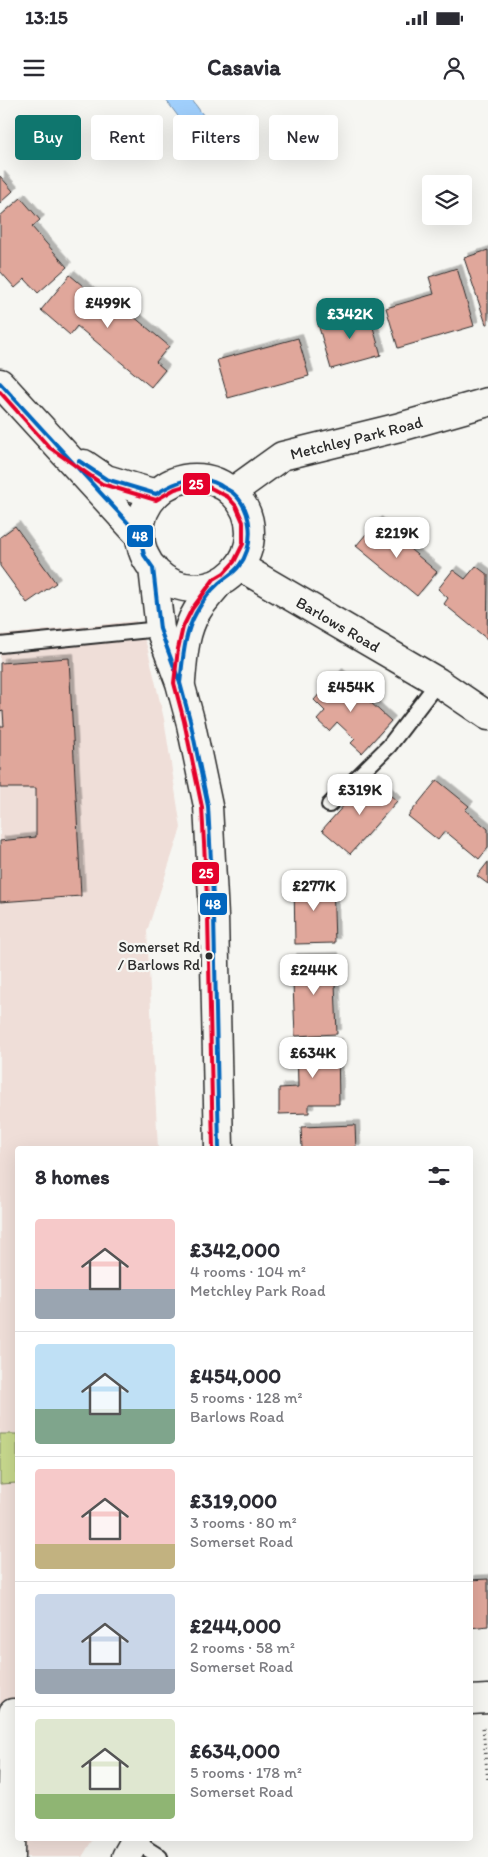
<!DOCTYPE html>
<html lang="en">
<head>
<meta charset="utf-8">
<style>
  body { margin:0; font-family:Itim,sans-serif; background:#f7f7f7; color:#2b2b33; height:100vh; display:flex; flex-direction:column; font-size:19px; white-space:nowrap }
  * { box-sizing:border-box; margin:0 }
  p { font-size:16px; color:#7c7c81 }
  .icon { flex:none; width:28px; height:28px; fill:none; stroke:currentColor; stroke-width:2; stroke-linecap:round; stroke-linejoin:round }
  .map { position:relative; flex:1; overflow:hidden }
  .side { position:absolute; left:15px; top:1046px; width:458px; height:695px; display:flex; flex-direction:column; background:#fff; border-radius:5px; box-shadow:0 5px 20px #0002 }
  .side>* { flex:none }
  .banner { position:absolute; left:15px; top:15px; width:459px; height:45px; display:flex; gap:10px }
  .buttons { position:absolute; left:422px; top:75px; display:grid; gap:10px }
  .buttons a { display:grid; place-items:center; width:50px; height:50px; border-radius:5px; background:#fff; box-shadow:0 5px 20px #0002; font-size:25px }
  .price { position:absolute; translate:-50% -42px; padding:0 11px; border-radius:10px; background:#fff; color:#222; font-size:16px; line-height:32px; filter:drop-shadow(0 1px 2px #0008) }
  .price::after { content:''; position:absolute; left:50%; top:30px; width:15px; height:11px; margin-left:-8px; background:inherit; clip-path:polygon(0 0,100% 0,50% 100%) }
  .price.current { background:#0f766e; color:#fff }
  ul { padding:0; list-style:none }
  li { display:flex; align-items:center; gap:15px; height:125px; padding:0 20px }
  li+li { border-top:1px solid #e1e1e2 }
  li span { display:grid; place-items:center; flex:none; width:140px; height:100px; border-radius:5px; color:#555 }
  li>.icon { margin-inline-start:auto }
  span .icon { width:60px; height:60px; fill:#fffc; stroke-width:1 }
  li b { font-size:21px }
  h2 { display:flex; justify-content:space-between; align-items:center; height:60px; padding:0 20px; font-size:21px }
  .pill { padding:0 18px; border-radius:5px; background:#fff; box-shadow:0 5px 20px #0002; font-size:18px; line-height:45px }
  .pill.current { background:#0f766e; color:#fff }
  .status { display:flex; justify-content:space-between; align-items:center; height:35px; padding:0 25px; background:#fff; direction:ltr }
  .status svg { height:14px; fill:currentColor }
  header { display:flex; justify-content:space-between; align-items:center; height:65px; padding:0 20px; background:#fff; font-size:22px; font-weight:800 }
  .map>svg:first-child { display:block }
  .built { fill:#efded8 }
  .green { fill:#c7d88d; stroke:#79825c }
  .water { fill:#a0cffc; stroke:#718da8 }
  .building { fill:#e0a79b; stroke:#2b2b2b; filter:url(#shadow) }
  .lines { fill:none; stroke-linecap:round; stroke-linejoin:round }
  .lane-casing { stroke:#2b2b2b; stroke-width:18 }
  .street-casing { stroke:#2b2b2b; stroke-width:31 }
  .secondary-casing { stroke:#2b2b2b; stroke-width:31 }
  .path { stroke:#2b2b2b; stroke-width:3; stroke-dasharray:1 4; stroke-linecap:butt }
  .lane { stroke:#f6f6f2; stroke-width:14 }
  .street { stroke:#f6f6f2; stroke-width:28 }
  .secondary { stroke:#f6f6f2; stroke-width:28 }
  .bus-1-casing { stroke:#f6f6f2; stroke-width:8 }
  .bus-2-casing { stroke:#f6f6f2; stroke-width:8 }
  .bus-1 { stroke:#0065bd; stroke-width:4 }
  .bus-2 { stroke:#e4002b; stroke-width:4 }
  .bus-dot { fill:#2b2b2b; stroke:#f6f6f2; stroke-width:2 }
  .labels { text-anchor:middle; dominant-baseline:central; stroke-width:4.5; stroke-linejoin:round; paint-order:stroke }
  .bus-label { font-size:15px; fill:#2b2b2b; stroke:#f6f6f2; text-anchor:end }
  .street-label { font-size:16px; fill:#2b2b2b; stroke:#f6f6f2 }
  .line-badge { stroke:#f6f6f2; stroke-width:2 }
  .badge-label { font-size:14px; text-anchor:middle; font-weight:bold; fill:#fff }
</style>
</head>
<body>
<div class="status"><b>13:15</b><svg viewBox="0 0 49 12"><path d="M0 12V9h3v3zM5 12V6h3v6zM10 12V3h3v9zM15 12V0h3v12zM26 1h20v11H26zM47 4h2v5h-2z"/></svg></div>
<header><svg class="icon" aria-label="menu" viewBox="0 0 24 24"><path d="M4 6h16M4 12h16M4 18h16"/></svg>Casavia<svg class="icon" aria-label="person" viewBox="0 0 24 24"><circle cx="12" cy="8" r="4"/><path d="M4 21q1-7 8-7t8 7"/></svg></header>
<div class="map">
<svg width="488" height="1757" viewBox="0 0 488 1757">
  <defs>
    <filter id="shadow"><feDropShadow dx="4.5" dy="-4.5" stdDeviation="0" flood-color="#0004"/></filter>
  </defs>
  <rect width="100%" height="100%" fill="#f6f6f2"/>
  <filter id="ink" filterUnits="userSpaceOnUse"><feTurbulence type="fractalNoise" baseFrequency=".02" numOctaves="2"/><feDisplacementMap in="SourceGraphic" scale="10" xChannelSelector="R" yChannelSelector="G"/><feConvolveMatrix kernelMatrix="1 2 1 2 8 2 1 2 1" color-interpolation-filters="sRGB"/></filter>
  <g filter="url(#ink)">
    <polygon class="built" points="136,521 147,546 164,619 181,728 147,831 158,1049 18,1049 18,1739 93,1739 82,1757 0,1757 0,535"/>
    <polygon class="green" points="0,1334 17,1334 17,1383 0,1384"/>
    <polygon class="water" points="166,0 192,0 209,23 192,35"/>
    <g class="building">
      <polygon points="0,76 13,91 0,103"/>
      <polygon points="21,98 40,120 32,127 67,167 38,193 25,179 15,188 0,171 0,116"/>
      <polygon points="488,150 488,224 486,224 464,158"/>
      <polygon points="457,168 474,226 398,248 386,208 434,194 429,177"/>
      <polygon points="70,175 109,208 115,201 169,246 156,262 165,270 151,287 77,226 70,235 41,210"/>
      <polygon points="368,210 381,255 331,269 318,224"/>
      <polygon points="298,238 309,276 228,298 217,260"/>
      <polygon points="377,421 437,472 417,496 356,446"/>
      <polygon points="15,426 56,483 27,503 0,466 0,437"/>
      <polygon points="476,466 488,475 487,539 444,504 448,498 438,489 453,470 465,479"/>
      <polygon points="69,558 81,796 0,802 0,741 36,737 36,688 0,688 0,626 4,626 3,611 0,612 0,563"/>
      <polygon points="338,573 391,621 362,653 351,643 355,639 337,622 329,631 317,620 325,611 314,600"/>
      <polygon points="369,677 397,701 350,754 322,730"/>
      <polygon points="437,680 469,706 465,710 488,729 488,748 479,759 445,731 438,740 408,716"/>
      <polygon points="488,762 488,784 477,776"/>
      <polygon points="333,780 335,843 295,844 294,781"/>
      <polygon points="334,857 337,934 295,936 292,858"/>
      <polygon points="338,943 339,1004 309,1004 309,1013 279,1014 279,988 298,987 297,945"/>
      <polygon points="355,1025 356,1049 302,1049 301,1027"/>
      <polygon points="488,1479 488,1526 470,1528 470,1480"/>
    </g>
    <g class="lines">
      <defs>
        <g id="lane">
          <polyline points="0,545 160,529"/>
          <polyline points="329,705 389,646 438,582"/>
          <polyline points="135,1741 160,1757"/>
        </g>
        <g id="street">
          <path id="s1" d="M232,392l50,-36 118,-29 88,-25"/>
          <path id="s2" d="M239,466l199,116 50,34"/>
          <polyline points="11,1757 13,1613"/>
        </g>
        <g id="secondary">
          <polyline points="0,283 140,436"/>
          <polyline points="84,364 106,379 156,394"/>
          <circle cx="195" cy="433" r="55"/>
          <polyline points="153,468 160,529 180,583 190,620 208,706 214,816 219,1049"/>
          <path d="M181,581c2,-23 3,-49 16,-70 6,-10 15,-19 22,-28"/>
          <polyline points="470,1600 488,1599"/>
          <polyline points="126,1757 136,1739"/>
        </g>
      </defs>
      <use href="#lane" class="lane-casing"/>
      <use href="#street" class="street-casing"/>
      <use href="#secondary" class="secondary-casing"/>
      <polyline class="path" points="483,1628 488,1682"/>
      <use href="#lane" class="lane"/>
      <use href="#street" class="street"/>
      <use href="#secondary" class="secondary"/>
      <defs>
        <g id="bus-1">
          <polyline points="0,283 140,436 144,455 153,468 160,529 180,583 190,620 208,706 214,816 219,1049"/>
          <path d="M79,361l27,18 50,15c20,-13 41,-21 64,-9 4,3 9,5 13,8 20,17 22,52 6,73 -5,7 -13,11 -20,17 -9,8 -17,19 -23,30 -12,21 -13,46 -16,70"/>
        </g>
        <polyline id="bus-2" points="0,292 49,347 102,384 156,400 175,389 192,384 205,385 228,397 236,406 243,422 243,444 234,462 224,473 214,479 192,509 183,527 178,549 174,583 184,621 202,707 208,816 213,1049"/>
      </defs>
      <use href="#bus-1" class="bus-1-casing"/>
      <use href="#bus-2" class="bus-2-casing"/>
      <use href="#bus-1" class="bus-1"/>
      <use href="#bus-2" class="bus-2"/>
    </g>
  </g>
  <circle class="bus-dot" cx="209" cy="856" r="4.5"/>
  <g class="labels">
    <g class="bus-label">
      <text x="200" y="847">Somerset Rd<tspan x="200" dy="18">/ Barlows Rd</tspan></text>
    </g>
    <g class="street-label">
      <text stroke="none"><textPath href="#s1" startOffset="138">Metchley Park Road</textPath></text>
      <text stroke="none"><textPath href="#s2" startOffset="115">Barlows Road</textPath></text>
    </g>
  </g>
  <g class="line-badge">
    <rect x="182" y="372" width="29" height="24" rx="5" fill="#e4002b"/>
    <rect x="126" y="424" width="28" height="24" rx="5" fill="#0065bd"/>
    <rect x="191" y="761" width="29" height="24" rx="5" fill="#e4002b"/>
    <rect x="199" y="792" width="29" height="24" rx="5" fill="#0065bd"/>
  </g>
  <g class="badge-label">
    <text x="196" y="389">25</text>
    <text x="140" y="441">48</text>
    <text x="206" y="778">25</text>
    <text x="213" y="809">48</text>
  </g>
</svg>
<div class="buttons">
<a><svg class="icon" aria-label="layers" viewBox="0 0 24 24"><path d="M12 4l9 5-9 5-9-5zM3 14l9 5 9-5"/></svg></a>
</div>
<b class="price" style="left:108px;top:229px">£499K</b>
<b class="price current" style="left:350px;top:240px">£342K</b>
<b class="price" style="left:397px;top:459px">£219K</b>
<b class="price" style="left:351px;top:613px">£454K</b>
<b class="price" style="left:360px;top:716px">£319K</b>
<b class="price" style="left:314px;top:812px">£277K</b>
<b class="price" style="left:314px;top:896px">£244K</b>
<b class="price" style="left:313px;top:979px">£634K</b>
<div class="banner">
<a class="pill current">Buy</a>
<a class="pill">Rent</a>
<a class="pill">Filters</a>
<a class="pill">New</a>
</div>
<section class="side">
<h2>8 homes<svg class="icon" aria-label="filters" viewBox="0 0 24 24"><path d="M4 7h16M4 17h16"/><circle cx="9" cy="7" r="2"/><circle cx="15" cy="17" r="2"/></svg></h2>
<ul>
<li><span style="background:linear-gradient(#f6c9c9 70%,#9aa5b1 0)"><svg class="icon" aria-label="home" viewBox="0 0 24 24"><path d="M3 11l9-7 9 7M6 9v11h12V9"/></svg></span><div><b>£342,000</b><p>4 rooms · 104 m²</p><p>Metchley Park Road</p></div></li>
<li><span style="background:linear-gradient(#bfe0f5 65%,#7fa58c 0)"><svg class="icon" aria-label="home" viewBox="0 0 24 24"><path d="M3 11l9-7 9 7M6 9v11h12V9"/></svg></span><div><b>£454,000</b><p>5 rooms · 128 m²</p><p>Barlows Road</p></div></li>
<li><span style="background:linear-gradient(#f6c9c9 75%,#c2b280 0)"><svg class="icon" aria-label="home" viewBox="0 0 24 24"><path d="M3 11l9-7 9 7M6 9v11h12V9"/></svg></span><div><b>£319,000</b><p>3 rooms · 80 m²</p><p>Somerset Road</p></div></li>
<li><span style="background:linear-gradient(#c9d6e8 75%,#9aa5b1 0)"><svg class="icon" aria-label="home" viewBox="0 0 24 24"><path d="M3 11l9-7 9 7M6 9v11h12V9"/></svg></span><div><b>£244,000</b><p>2 rooms · 58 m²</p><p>Somerset Road</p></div></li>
<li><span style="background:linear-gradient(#dfe7d0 75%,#8fb573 0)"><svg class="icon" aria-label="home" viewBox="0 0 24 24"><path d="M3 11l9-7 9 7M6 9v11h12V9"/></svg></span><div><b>£634,000</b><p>5 rooms · 178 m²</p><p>Somerset Road</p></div></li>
</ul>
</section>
</div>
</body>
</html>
